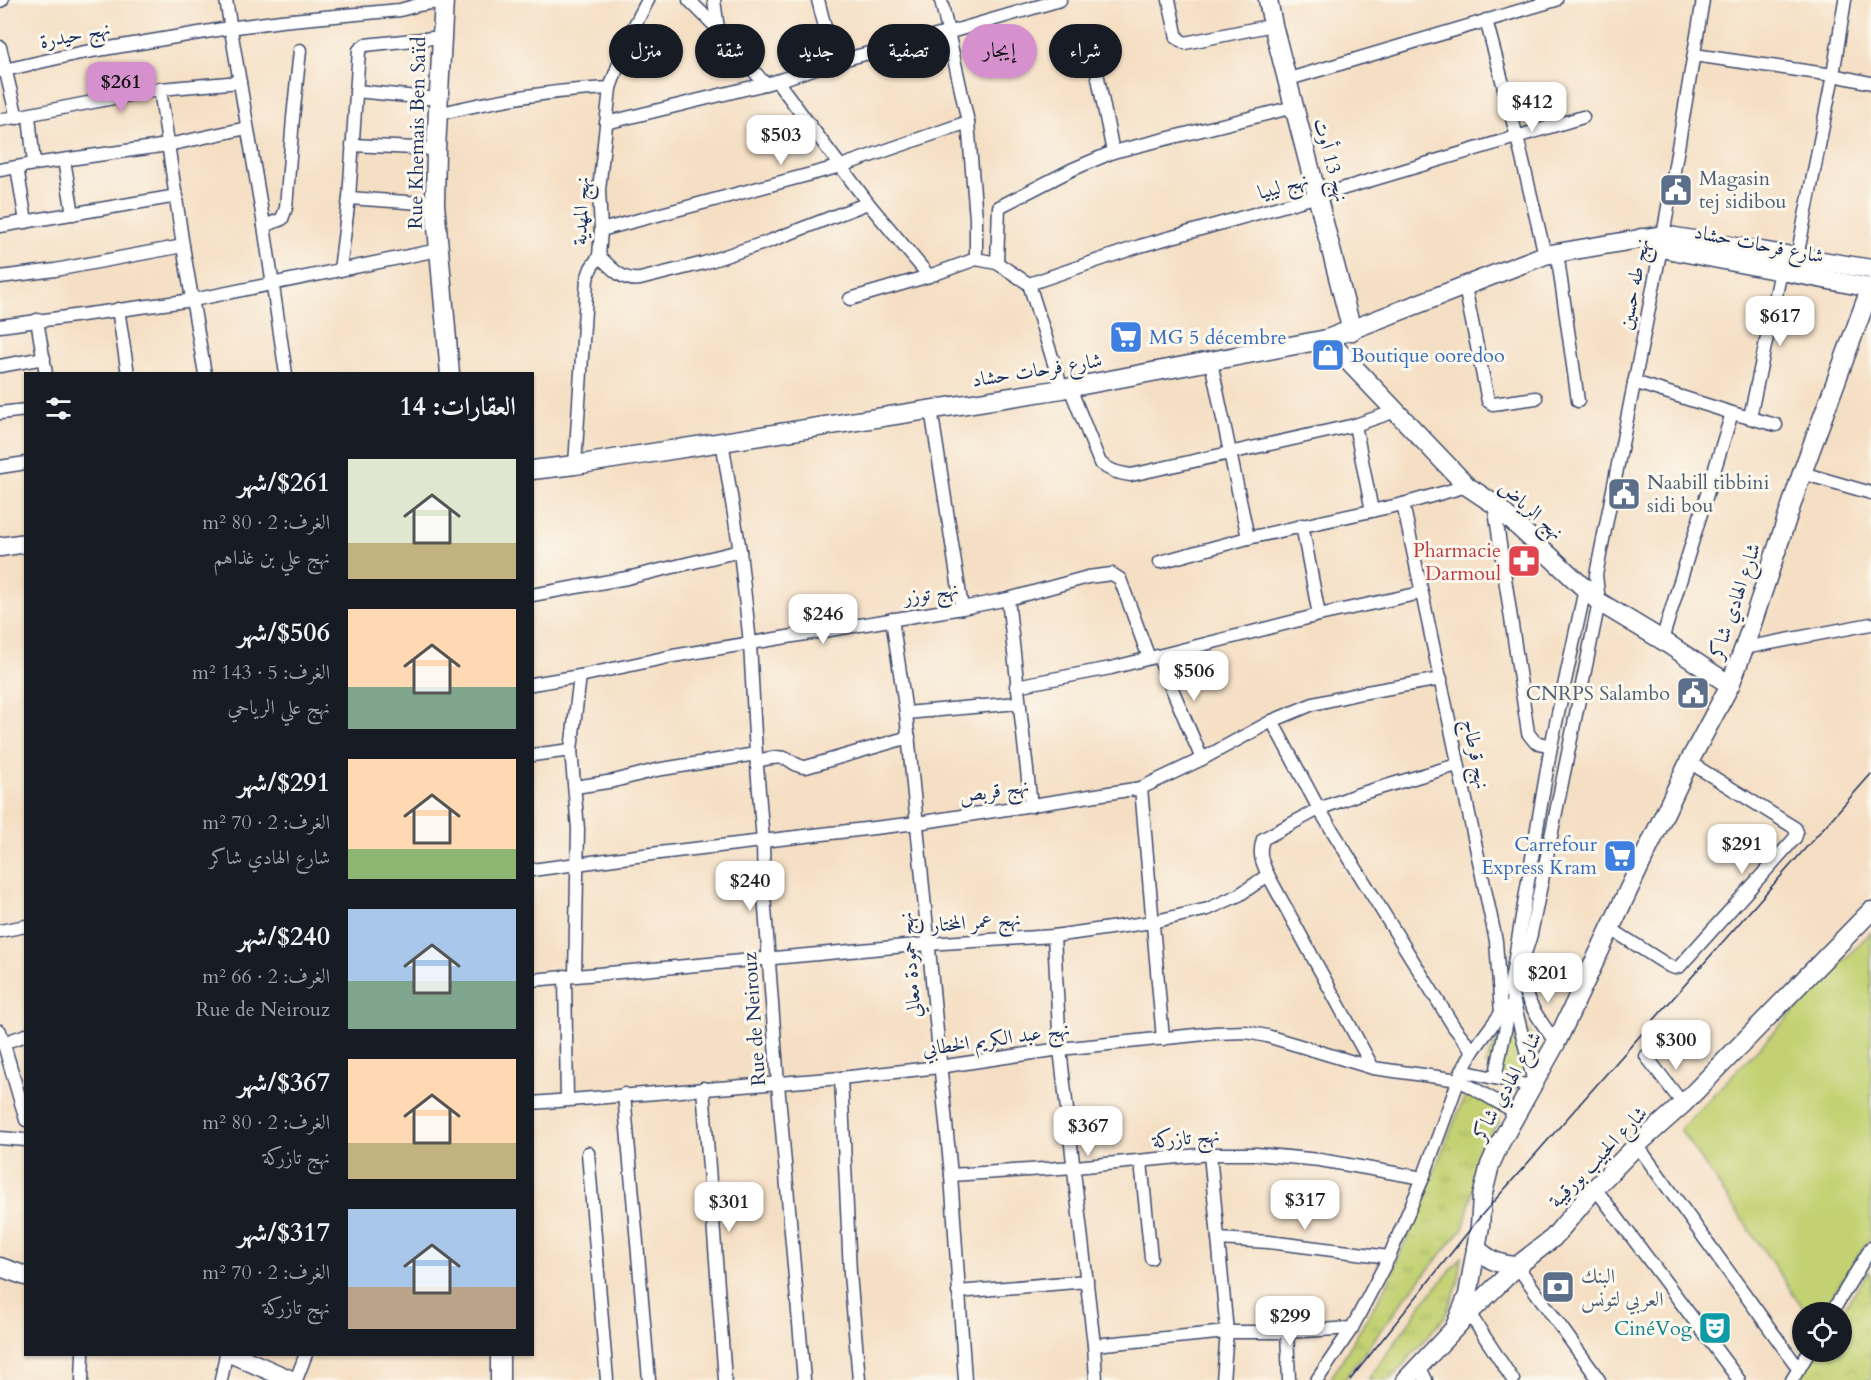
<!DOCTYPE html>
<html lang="ar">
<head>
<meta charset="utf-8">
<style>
  body { margin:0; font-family:Cardo,Amiri,serif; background:#242831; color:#f1f3f6; direction:rtl; height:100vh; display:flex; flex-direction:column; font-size:22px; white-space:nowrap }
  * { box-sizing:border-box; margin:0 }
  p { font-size:20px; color:#9ea1a6 }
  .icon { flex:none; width:33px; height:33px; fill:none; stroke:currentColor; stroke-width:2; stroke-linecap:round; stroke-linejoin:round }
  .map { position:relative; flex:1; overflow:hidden; direction:ltr }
  .panel { position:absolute; left:24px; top:372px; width:510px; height:984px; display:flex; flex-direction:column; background:#171b24; border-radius:0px; box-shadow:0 2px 4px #0004; direction:rtl }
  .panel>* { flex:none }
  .banner { position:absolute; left:552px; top:24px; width:570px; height:54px; direction:rtl; display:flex; gap:12px }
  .controls { position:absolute; left:1792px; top:1302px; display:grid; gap:12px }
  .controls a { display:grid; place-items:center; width:60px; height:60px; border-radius:50%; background:#171b24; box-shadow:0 2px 4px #0004; font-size:30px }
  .price { position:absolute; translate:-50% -51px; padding:0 14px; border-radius:12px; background:#fff; color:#222; font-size:20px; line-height:39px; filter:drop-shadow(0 2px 3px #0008) }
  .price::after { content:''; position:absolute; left:50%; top:36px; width:18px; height:14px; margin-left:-9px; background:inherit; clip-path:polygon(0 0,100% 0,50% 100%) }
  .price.active { background:#d690ce; color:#111 }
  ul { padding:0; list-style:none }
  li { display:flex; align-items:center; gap:18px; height:150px; padding:0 18px }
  li span { display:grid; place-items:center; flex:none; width:168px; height:120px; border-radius:0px; color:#555 }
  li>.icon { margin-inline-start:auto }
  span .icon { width:72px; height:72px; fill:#fffc; stroke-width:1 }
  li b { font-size:26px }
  h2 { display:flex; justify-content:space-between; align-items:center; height:72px; padding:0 18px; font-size:26px }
  .tag { padding:0 21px; border-radius:27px; background:#171b24; box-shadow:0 2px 4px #0004; font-size:21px; line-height:54px }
  .tag.active { background:#d690ce; color:#111 }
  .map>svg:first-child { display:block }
  .grass { fill:url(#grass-tufts); stroke:#6f8068; stroke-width:1.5 }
  .park { fill:url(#park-crowns); stroke:#6f8068; stroke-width:1.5 }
  .garden { fill:#c3d172; stroke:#6f8068; stroke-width:1.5 }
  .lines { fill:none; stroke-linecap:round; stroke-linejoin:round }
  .street-casing { stroke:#3c496d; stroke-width:15 }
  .secondary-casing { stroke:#3c496d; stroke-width:21 }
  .street { stroke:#fff; stroke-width:12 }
  .secondary { stroke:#fff; stroke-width:18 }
  .tram { stroke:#1b2f5e; stroke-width:1.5 }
  .labels { text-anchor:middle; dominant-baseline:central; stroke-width:6; stroke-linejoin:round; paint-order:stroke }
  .street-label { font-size:20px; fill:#1b2f5e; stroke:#fbf7ec }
  .service-label { font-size:20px; fill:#4e5e75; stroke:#fbf7ec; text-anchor:start }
  .shop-label { font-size:20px; fill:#366cbe; stroke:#fbf7ec; text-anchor:start }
  .health-label { font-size:20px; fill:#be3a42; stroke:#fbf7ec; text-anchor:end }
  .culture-label { font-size:20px; fill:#0d838f; stroke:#fbf7ec; text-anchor:end }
</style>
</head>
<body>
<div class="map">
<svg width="1871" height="1380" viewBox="0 0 1871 1380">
  <defs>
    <pattern id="grass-tufts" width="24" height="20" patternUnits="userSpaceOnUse" patternTransform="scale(1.5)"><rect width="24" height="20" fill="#c3d172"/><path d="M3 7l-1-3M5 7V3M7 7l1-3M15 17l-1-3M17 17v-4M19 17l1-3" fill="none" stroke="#a7b465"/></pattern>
    <pattern id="park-crowns" width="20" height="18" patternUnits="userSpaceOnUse" patternTransform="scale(1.5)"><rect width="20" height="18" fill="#c3d172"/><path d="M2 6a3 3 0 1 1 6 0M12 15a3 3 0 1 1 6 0" fill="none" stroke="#a7b465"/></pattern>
  </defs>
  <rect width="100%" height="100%" fill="#fbf7ec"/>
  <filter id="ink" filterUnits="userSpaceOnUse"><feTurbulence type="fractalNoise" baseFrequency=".0167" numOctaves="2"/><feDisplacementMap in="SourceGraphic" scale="12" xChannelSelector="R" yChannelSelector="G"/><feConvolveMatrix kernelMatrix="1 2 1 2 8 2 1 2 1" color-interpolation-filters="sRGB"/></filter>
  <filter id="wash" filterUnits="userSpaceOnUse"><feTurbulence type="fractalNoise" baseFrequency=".008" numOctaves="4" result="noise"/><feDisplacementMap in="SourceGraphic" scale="24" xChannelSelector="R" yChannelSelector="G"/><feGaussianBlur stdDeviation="1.35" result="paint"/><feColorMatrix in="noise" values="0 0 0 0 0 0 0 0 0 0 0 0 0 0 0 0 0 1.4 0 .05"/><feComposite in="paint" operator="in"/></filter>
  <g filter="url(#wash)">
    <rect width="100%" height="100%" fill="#f5dfc4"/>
    <g class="grass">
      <polygon points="1521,1019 1527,1026 1539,1049 1536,1059 1518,1090 1485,1064 1500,1034"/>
      <polygon points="1467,1091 1496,1107 1499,1122 1483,1145 1464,1227 1408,1294 1344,1380 1330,1380 1388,1283"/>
      <polygon points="1462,1257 1458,1284 1445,1316 1390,1380 1368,1380 1422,1304"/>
    </g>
    <polygon class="park" points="1869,1271 1871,1276 1871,1380 1801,1380 1799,1374 1815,1352 1842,1352 1841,1312"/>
    <polygon class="garden" points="1871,932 1871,1236 1822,1312 1806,1312 1680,1129"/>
  </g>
  <g filter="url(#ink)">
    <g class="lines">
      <defs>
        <g id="street">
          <polyline points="226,0 263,219 286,374"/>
          <polyline points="689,0 718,29 765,84"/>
          <polyline points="714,0 718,29"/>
          <polyline points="818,0 834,62"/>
          <polyline points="941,0 968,122 976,218 976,259"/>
          <polyline points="1169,0 1177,38 1185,43 1273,25"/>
          <polyline points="0,1 2,0"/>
          <polyline points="1486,20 1517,137 1545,255"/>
          <polyline points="1091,43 1113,152"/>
          <polyline points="0,47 17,118"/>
          <polyline points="1694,55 1833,75 1871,83"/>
          <polyline points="0,71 80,53 229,28 281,21 400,10 418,5 444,1"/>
          <polyline points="1289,79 1556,0"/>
          <polyline points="777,81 868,203 929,276"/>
          <polyline points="160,89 183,246 205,374"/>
          <polyline points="356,91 438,99"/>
          <path d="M438,114c57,-14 113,-24 172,-26"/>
          <polyline points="29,116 34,164"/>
          <polyline points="0,120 160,89 240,82"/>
          <polyline points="606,123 777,81 834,62 947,33 1060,0"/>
          <polyline points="352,145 436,149"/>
          <polyline points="64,160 73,214"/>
          <polyline points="17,167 26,222"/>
          <polyline points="0,170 34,164 168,145 247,128"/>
          <polyline points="349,198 435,204"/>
          <polyline points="0,226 177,196"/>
          <polyline points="264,226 282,219 286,208 293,118 300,50"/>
          <polyline points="601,230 841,166 968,122"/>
          <polyline points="1557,252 1578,401"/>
          <path d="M599,256c12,11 23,26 41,23l64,-16 66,-22 98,-38"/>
          <polyline points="1797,257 1833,75 1845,0"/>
          <polyline points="976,259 997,263 1029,284 1062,389"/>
          <polyline points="997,263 999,207 1071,170 1113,152 1294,107"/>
          <polyline points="340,270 349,198 359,50 365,45 442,37"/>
          <polyline points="0,277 55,270 183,246"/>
          <polyline points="1029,284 1140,246 1318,196 1583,117"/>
          <polyline points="1465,287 1488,401 1493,404 1536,398"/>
          <polyline points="850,299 929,276 976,259"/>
          <polyline points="118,309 128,374"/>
          <polyline points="37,320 46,374"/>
          <polyline points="0,326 193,300 438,250"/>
          <polyline points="1211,362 1248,538"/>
          <polyline points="0,366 44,358"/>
          <polyline points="1634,382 1732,413 1776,425"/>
          <path d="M1070,388l30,75c10,8 18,10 31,12l224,-50 41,-14"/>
          <polyline points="931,409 962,608"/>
          <polyline points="0,413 26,410"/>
          <polyline points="1750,417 1781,271"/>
          <polyline points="1355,425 1372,511"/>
          <polyline points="722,441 740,551 750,643 756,754 763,841 764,895 778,1084 804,1380"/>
          <polyline points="575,465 587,279 591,268 599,256 601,230 599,190 610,88 629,36 648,0"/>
          <polyline points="0,467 26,463"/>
          <polyline points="1802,473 1871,493"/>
          <polyline points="1403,504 1496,941 1501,1013"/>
          <polyline points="1494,504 1528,733 1535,742 1551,746"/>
          <polyline points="1302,525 1319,615"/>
          <polyline points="1160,562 1248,538 1403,504 1467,486"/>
          <polyline points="532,595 627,578 740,551"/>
          <polyline points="1008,599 1031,806"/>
          <polyline points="892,619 906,713 951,1175 965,1380"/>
          <polyline points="1662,640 1732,413"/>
          <polyline points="1744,648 1871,624"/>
          <polyline points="1158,656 1202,759"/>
          <polyline points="532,684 580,676 673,656 962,608 1008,599 1088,577 1112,574 1120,579 1149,658"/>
          <polyline points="1016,686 1111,668 1319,615 1421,593"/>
          <polyline points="906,713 1018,703"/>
          <polyline points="1272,721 1319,809 1454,1027 1473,1051"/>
          <polyline points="532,755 571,750"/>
          <path d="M757,761c9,-2 21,-6 30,-2 8,4 10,8 19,8l103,-30"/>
          <polyline points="575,787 614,781 656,770 756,754"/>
          <polyline points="1141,788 1163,1039"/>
          <polyline points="532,870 659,853 917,823 1141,788 1202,759 1272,721 1313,704 1361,693 1441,679"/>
          <polyline points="1611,929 1669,966 1675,968 1680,966 1795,838 1797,832 1795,828 1689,762"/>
          <polyline points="0,931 26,926"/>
          <polyline points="1054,936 1060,1049 1094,1345 1096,1380"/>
          <polyline points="575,975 578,829 571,750 580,676"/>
          <polyline points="565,976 567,1099"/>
          <polyline points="532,980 927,944 1054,936 1152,922 1208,909 1239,895 1268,875"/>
          <polyline points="0,1031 26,1120"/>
          <polyline points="3,1043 26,1035"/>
          <path d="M1556,1043c-13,-18 -36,-48 -35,-72 1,-12 7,-25 10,-37l68,-332 -3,-27 65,-327 42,-248"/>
          <polyline points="1646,1056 1683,1104"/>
          <path d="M1373,1068l-105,-193c-6,-13 -10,-21 -5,-36l56,-30 37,-14 101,-30"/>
          <polyline points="1462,1071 1531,1086"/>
          <polyline points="841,1078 850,1273 859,1380"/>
          <polyline points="1495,1078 1510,1007"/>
          <polyline points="1534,1082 1510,987 1551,746 1585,589 1587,585"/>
          <polyline points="703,1088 725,1380"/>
          <polyline points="624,1094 649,1380"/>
          <polyline points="532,1103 841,1078 939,1067 1060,1049 1215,1033 1246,1032 1267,1036 1373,1068 1459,1080 1517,1113"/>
          <polyline points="0,1138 26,1140"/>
          <polyline points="1637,1145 1799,1369"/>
          <polyline points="588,1153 607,1380"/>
          <polyline points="1141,1162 1151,1258"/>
          <polyline points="951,1175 1075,1167 1210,1154 1256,1154 1320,1160 1423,1178"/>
          <polyline points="1595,1188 1739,1380"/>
          <polyline points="1218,1239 1269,1242 1389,1257"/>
          <polyline points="1517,1266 1599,1380"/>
          <polyline points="958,1292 1087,1281"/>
          <polyline points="1832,1312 1871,1248"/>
          <polyline points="1469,1313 1513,1380"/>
          <polyline points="1287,1332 1289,1380"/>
          <polyline points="1094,1345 1227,1332 1210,1154"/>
          <polyline points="1419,1366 1426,1380"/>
          <polyline points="82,1380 83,1354"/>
          <polyline points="221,1380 226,1354"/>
          <polyline points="296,1380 306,1354"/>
          <polyline points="1223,1380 1227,1332 1287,1332 1352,1328"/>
          <polyline points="1317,1380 1352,1328 1389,1257 1423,1178 1462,1071 1473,1051 1501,1013 1506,1010"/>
          <polyline points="1792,1380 1809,1352"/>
        </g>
        <g id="secondary">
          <polyline points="444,0 436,149 435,204 450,374"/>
          <polyline points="1268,0 1273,25 1352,331"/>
          <polyline points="1641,238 1661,248 1871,288"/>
          <polyline points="1327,339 1467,486 1494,504 1599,602 1662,640 1730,685"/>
          <polyline points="532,470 575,465 1062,389 1327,339 1545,255 1663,235 1871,269"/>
          <polyline points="0,547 26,543"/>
          <path d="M1476,1248c13,12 23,17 41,18"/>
          <polyline points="0,1267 26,1276"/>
          <polyline points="1454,1329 1468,1295 1480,1226 1482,1197 1490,1165 1499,1145 1556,1043 1689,762 1730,685 1744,648 1802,473 1871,287"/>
          <polyline points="232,1354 291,1380"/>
          <polyline points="500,1380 500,1354"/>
          <polyline points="1406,1380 1469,1313 1517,1266 1553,1238 1595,1188 1637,1145 1683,1104 1871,911"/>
        </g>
      </defs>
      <use href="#street" class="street-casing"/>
      <use href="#secondary" class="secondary-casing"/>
      <use href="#street" class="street"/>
      <use href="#secondary" class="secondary"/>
      <polyline class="tram" points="1350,1380 1480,1217 1871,774"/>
    </g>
  </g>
  <defs>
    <symbol id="civic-square" viewBox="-11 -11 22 22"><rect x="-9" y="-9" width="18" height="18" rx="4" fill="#5c6f8a" stroke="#fbf7ec"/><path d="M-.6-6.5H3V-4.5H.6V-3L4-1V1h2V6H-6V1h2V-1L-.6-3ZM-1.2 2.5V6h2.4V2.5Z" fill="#fff"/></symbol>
    <symbol id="supermarket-square" viewBox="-11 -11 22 22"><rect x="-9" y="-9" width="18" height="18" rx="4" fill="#3f7fe0" stroke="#fbf7ec"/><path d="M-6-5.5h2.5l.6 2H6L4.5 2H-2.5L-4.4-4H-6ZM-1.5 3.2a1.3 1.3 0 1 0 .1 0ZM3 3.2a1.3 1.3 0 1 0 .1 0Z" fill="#fff"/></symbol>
    <symbol id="shop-square" viewBox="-11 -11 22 22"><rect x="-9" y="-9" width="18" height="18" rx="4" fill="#3f7fe0" stroke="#fbf7ec"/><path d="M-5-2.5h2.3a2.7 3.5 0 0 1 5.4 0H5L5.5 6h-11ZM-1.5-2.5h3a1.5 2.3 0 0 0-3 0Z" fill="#fff"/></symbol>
    <symbol id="pharmacy-square" viewBox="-11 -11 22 22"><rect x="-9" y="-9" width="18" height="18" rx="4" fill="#e0444e" stroke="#fbf7ec"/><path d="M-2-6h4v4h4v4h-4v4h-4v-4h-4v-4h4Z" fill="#fff"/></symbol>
    <symbol id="bank-square" viewBox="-11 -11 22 22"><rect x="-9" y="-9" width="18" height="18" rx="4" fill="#5c6f8a" stroke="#fbf7ec"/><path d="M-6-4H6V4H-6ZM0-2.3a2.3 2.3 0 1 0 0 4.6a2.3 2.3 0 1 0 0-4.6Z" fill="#fff"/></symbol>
    <symbol id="theatre-square" viewBox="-11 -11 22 22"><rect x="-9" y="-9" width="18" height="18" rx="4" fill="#0f9aa8" stroke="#fbf7ec"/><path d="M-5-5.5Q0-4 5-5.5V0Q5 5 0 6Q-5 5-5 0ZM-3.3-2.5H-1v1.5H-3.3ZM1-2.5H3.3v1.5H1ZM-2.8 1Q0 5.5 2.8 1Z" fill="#fff"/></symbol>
  </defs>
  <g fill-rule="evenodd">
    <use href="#civic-square" x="1657" y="171" width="38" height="38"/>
    <use href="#supermarket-square" x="1107" y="318" width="38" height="38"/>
    <use href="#shop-square" x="1309" y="336" width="38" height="38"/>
    <use href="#civic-square" x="1605" y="475" width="38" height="38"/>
    <use href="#pharmacy-square" x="1505" y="542" width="38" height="38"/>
    <use href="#civic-square" x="1674" y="674" width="38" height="38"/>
    <use href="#supermarket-square" x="1601" y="837" width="38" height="38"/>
    <use href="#bank-square" x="1539" y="1268" width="38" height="38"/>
    <use href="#theatre-square" x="1696" y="1309" width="38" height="38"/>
  </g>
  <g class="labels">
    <g class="street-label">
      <text transform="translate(75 35) rotate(-11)">نهج حيدرة</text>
      <text transform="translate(417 133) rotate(-89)">Rue Khemais Ben Saïd</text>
      <text transform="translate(1331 160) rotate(75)">نهج 13 أوت</text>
      <text transform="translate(1283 186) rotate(-16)">نهج ليبيا</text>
      <text transform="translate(581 211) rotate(-88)">نهج المهدية</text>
      <text transform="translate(1759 244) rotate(11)">شارع فرحات حشاد</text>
      <text transform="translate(1634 284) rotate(-79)">نهج طه حسين</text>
      <text transform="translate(1037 370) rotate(-9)">شارع فرحات حشاد</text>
      <text transform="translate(1531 510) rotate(41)">نهج الرياض</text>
      <text transform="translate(931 593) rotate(-9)">نهج توزر</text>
      <text transform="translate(1735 601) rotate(-71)">شارع الهادي شاكر</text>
      <text transform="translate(1476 754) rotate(79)">نهج قرطاج</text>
      <text transform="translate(994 791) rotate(-9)">نهج قربص</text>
      <text transform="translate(976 922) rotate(-4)">نهج عمر المختار</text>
      <text transform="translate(910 965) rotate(-95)">نهج حمودة معالي</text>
      <text transform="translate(754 1019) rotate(-94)">Rue de Neirouz</text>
      <text transform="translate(996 1039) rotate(-8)">نهج عبد الكريم الخطابي</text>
      <text transform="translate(1507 1086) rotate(-61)">شارع الهادي شاكر</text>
      <text transform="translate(1186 1138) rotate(-5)">نهج تازركة</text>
      <text transform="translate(1598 1157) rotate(-46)">شارع الحبيب بورقيبة</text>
    </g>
    <g class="service-label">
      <text x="1699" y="178">Magasin<tspan x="1699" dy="23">tej sidibou</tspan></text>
      <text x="1647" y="482">Naabill tibbini<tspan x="1647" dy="23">sidi bou</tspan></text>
      <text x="1670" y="693" text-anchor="end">CNRPS Salambo</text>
      <text x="1581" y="1276">البنك<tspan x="1581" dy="23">العربي لتونس</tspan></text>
    </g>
    <g class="shop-label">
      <text x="1149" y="337">MG 5 décembre</text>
      <text x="1351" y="355">Boutique ooredoo</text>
      <text x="1597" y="844" text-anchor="end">Carrefour<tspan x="1597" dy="23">Express Kram</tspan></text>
    </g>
    <g class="health-label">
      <text x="1501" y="550">Pharmacie<tspan x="1501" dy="23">Darmoul</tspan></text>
    </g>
    <g class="culture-label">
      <text x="1692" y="1328">CinéVog</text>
    </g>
  </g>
</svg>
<div class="controls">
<a><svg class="icon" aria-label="locate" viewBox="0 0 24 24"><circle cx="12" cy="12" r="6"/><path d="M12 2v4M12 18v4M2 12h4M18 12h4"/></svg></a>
</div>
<b class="price active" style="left:121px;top:113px">$261</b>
<b class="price" style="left:1532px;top:133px">$412</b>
<b class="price" style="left:781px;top:166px">$503</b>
<b class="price" style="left:1780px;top:347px">$617</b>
<b class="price" style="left:823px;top:645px">$246</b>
<b class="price" style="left:1194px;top:702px">$506</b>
<b class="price" style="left:1742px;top:875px">$291</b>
<b class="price" style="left:750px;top:912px">$240</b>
<b class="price" style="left:1548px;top:1004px">$201</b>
<b class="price" style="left:1676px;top:1071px">$300</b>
<b class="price" style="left:1088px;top:1157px">$367</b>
<b class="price" style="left:1305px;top:1231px">$317</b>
<b class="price" style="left:729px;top:1233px">$301</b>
<b class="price" style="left:1290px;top:1347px">$299</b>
<div class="banner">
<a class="tag">شراء</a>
<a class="tag active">إيجار</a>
<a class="tag">تصفية</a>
<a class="tag">جديد</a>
<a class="tag">شقة</a>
<a class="tag">منزل</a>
</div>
<section class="panel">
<h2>العقارات: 14<svg class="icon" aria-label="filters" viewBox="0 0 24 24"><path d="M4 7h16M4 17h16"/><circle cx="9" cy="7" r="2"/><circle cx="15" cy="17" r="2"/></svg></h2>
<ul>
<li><span style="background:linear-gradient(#dfe7d0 70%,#c2b280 0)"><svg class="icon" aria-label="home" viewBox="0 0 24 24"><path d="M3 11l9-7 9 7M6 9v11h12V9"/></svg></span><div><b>$261/شهر</b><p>الغرف: 2 · 80 m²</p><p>نهج علي بن غذاهم</p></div></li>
<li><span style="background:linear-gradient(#ffd9b3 65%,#7fa58c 0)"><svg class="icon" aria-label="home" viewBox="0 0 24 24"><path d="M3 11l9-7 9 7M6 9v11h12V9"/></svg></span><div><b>$506/شهر</b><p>الغرف: 5 · 143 m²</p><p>نهج علي الرياحي</p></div></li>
<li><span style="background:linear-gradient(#ffd9b3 75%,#8fb573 0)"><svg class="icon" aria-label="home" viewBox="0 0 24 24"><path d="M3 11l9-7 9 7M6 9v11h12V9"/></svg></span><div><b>$291/شهر</b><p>الغرف: 2 · 70 m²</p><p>شارع الهادي شاكر</p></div></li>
<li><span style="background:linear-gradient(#a9c7e8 60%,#7fa58c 0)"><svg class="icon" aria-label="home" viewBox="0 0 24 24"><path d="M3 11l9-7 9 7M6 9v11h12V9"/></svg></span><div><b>$240/شهر</b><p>الغرف: 2 · 66 m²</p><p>Rue de Neirouz</p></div></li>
<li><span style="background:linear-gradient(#ffd9b3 70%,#c2b280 0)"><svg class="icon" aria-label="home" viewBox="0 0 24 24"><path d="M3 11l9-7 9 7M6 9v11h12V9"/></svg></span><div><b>$367/شهر</b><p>الغرف: 2 · 80 m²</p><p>نهج تازركة</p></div></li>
<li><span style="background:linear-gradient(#a9c7e8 65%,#b9a48a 0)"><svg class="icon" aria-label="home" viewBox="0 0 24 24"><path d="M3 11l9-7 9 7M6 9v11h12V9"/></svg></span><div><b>$317/شهر</b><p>الغرف: 2 · 70 m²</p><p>نهج تازركة</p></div></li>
</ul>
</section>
</div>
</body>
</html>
